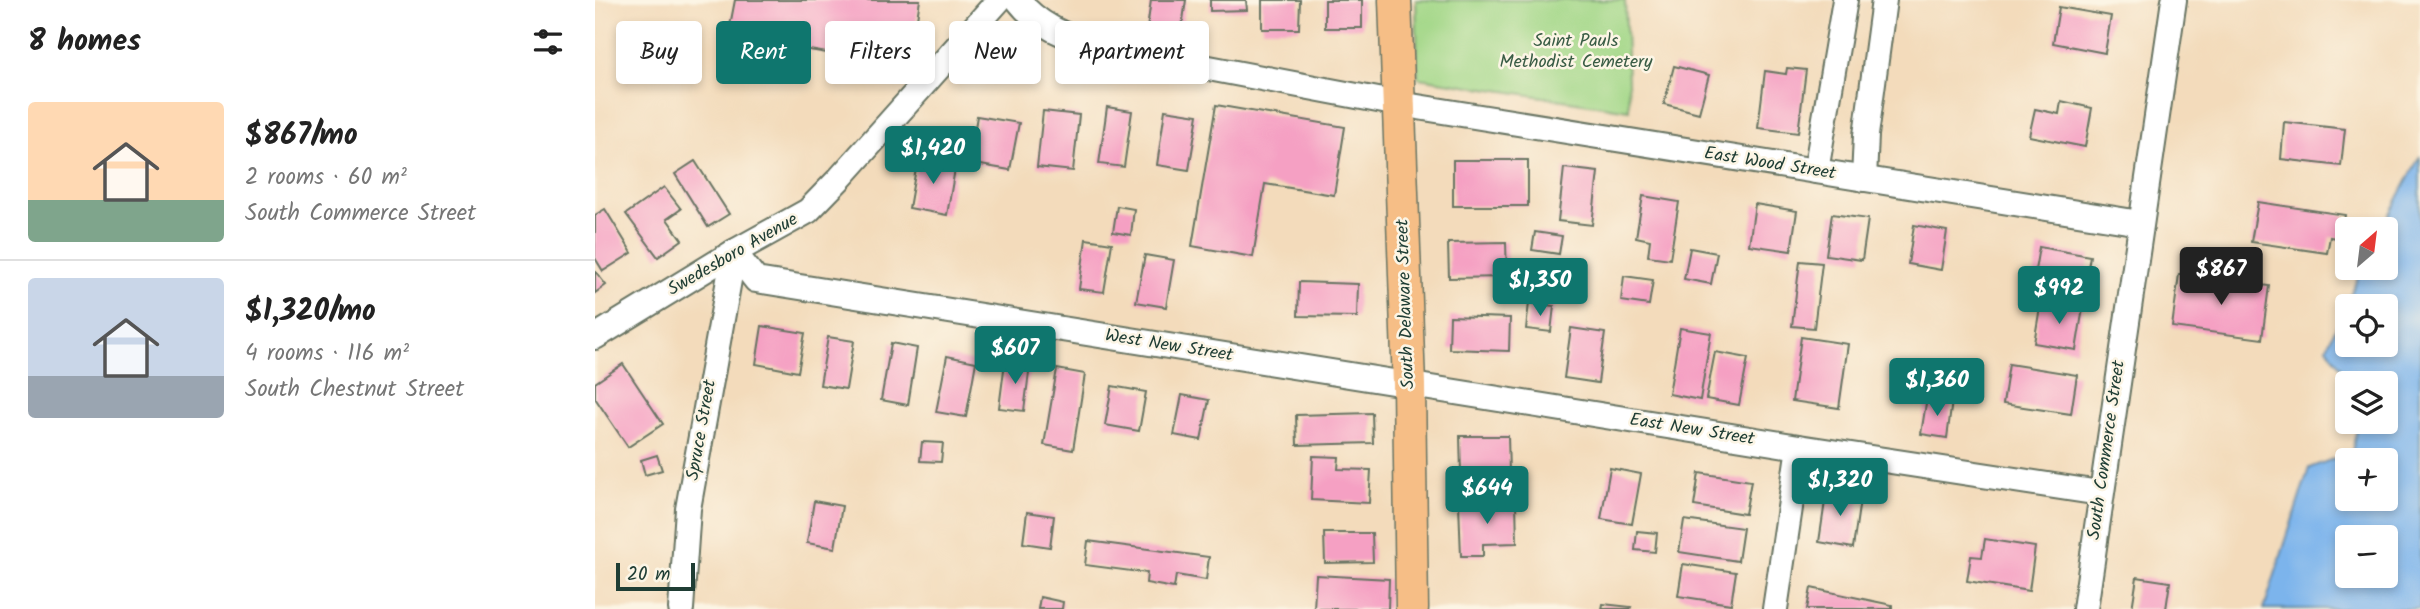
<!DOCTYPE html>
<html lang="en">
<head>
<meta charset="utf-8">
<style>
  body { margin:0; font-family:Kalam,sans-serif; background:#f6f6f6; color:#222; height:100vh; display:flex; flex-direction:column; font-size:26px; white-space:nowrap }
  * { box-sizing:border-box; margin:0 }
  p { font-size:23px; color:#767676 }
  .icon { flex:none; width:38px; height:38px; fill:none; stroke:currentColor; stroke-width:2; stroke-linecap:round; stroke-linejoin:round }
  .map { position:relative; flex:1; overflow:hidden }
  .side { display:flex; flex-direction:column; background:#fff; width:595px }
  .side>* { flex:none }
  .guide { position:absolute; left:21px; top:21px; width:665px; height:63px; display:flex; gap:14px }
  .needle { width:46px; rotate:28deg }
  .fabs { position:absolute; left:1740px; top:217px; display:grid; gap:14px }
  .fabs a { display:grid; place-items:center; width:63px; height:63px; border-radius:7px; background:#fff; box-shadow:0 4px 10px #0003; font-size:35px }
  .scale { position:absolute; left:21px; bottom:18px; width:79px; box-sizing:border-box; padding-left:7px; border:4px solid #1f3d34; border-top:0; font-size:19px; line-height:24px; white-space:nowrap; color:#1f3d34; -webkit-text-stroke:5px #fcf5e5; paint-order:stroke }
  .price { position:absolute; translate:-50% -60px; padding:0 16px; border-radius:7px; background:#0f766e; color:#fff; font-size:23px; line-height:46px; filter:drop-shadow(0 2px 4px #0008) }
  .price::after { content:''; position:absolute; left:50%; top:42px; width:21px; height:16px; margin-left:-10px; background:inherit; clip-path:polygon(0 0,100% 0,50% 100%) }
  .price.on { background:#222; color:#fff }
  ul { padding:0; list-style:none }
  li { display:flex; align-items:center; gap:21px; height:175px; padding:0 28px }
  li+li { border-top:2px solid #e0e0e0 }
  li span { display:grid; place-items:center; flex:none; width:196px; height:140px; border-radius:7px; color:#555 }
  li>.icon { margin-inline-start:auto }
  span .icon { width:84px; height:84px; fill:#fffc; stroke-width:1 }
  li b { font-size:30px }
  h2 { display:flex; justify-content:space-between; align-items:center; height:84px; padding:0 28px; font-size:30px }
  .tag { padding:0 24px; border-radius:7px; background:#fff; box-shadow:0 4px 10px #0003; font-size:24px; line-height:63px }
  .tag.on { background:#0f766e; color:#fff }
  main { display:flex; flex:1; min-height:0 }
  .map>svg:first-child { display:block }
  .green { fill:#a2d787; stroke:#608a5e; stroke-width:2 }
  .water { fill:#7cb4ec; stroke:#4e7890; stroke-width:2; fill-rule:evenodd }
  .building { fill:#f5a0c3 }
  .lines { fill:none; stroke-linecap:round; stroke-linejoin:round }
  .minor-casing { stroke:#697463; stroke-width:28 }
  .major-casing { stroke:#697463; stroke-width:35 }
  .minor { stroke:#fff; stroke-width:24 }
  .major { stroke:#f6be86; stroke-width:32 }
  .labels { text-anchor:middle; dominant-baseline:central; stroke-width:5; stroke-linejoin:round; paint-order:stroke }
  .park-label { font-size:18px; fill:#395c45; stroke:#fcf5e5 }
  .street-label { font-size:18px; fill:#1f3d34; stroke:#fcf5e5 }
</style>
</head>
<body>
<main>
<section class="side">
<h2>8 homes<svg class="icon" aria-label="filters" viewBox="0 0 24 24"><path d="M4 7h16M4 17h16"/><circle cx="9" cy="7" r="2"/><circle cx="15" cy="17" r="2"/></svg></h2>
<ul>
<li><span style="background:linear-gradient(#ffd9b3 70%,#7fa58c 0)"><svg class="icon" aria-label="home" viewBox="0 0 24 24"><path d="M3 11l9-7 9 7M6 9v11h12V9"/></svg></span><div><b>$867/mo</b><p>2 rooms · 60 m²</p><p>South Commerce Street</p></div></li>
<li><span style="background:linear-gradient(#c9d6e8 70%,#9aa5b1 0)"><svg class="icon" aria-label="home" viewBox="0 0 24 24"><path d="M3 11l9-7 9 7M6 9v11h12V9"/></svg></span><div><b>$1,320/mo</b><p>4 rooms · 116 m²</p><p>South Chestnut Street</p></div></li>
</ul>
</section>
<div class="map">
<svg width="1825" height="609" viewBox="0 0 1825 609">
  <rect width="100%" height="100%" fill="#fcf5e5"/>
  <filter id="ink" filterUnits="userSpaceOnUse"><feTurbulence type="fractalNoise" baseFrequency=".0143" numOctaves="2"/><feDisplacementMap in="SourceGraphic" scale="14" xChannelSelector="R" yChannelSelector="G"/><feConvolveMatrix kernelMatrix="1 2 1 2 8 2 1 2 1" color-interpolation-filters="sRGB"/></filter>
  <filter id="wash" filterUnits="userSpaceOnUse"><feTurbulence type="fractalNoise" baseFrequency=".00686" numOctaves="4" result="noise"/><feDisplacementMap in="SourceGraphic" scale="28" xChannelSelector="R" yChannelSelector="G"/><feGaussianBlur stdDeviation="1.57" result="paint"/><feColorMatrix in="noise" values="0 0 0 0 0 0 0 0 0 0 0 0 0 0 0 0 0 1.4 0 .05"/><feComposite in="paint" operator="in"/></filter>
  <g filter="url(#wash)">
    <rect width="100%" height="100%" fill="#f3dbbb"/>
    <polygon class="green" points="821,0 1030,0 1034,110 823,78"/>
    <path class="water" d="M1825,156v453h-156l45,-141 43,-16 6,-30h27v-39h-34l-24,-36 35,-79h23v-39h-3zM1752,306h38v39h-38zM1752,460h38v39h-38zM1752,537h38v39h-38z"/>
    <g id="blocks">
      <g class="building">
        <polygon points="140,0 325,0 314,67 133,36"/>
        <polygon points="556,0 591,0 586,34 552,29"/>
        <polygon points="615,0 651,0 652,10 615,11"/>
        <polygon points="667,0 705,0 704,29 667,29"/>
        <rect x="730" y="0" width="37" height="28"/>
        <polygon points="1464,7 1516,16 1510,53 1458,43"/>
        <polygon points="1079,66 1114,75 1104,113 1069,104"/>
        <polygon points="1192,68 1211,70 1203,133 1163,128 1170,71 1191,74"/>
        <polygon points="1466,101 1497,108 1490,147 1434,136 1440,109 1464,114"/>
        <polygon points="621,105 750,127 739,195 670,184 658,257 597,246"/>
        <polygon points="512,107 537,111 529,167 504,164"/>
        <polygon points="570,110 603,115 594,170 562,165"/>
        <polygon points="448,111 484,115 478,171 442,167"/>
        <polygon points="382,116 424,123 415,170 374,163"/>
        <polygon points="1689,122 1750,129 1746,166 1686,159"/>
        <polygon points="323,157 361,163 352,215 314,208"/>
        <rect x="858" y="160" width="75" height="46"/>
        <polygon points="100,161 134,214 113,227 80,174"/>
        <polygon points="969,168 1003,172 997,225 963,221"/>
        <polygon points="69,187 86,209 72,219 87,240 63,257 31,214"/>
        <polygon points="1048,196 1084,202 1075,259 1053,256 1055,240 1041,237"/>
        <polygon points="1663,202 1750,215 1746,239 1735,237 1732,253 1656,242"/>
        <polygon points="1160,204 1202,211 1196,251 1154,245"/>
        <polygon points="522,206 539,209 536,235 518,232"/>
        <polygon points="10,209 37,253 8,271 0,258 0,215"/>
        <polygon points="1237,214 1273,219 1267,260 1231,255"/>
        <polygon points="1319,225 1352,231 1346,270 1313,264"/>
        <polygon points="940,232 967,236 964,254 937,250"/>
        <polygon points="491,239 517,243 509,292 484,289"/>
        <polygon points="911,242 912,277 854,278 853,243"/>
        <polygon points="1444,247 1495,256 1489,290 1438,282"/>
        <polygon points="1095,248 1122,253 1116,284 1089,279"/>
        <polygon points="550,255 579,260 571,307 541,302"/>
        <polygon points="1205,261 1227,263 1219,328 1197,326"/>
        <polygon points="0,271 11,285 0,293"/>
        <polygon points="1584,274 1674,286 1667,339 1577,327"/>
        <polygon points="1029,276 1058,280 1054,305 1026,301"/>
        <polygon points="704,282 763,284 762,317 703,316"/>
        <polygon points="1446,301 1488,308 1481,350 1439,343"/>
        <polygon points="934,303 959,306 956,332 931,329"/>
        <polygon points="855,316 915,318 914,351 854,349"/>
        <polygon points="167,326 210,333 203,372 161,364"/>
        <polygon points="976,328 1010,333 1003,383 969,378"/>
        <polygon points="1085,328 1116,333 1105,400 1074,394"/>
        <polygon points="233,337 259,341 251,389 225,385"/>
        <polygon points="1206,337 1253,344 1244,408 1197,401"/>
        <polygon points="296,343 322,348 313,405 286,400"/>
        <polygon points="1120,352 1153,358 1144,405 1111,399"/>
        <polygon points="352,356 381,362 371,417 341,412"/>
        <polygon points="410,362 435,365 429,411 404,408"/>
        <polygon points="28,364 68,424 33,447 0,398 0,383"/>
        <polygon points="1414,364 1482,375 1476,414 1408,404"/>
        <polygon points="462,369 490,374 478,450 449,445"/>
        <polygon points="517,386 551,392 544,431 510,425"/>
        <polygon points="587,395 614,400 606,440 579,435"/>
        <polygon points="1332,397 1357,401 1352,438 1326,434"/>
        <polygon points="777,413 778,443 702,445 701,415"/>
        <polygon points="865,436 913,436 914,473 866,473"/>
        <polygon points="327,442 348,443 346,462 325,461"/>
        <polygon points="62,455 67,470 50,475 46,460"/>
        <polygon points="718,456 744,457 743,469 776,470 774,503 716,500"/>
        <polygon points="1015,468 1046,474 1037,524 1006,519"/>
        <polygon points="1104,473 1156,481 1150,514 1099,506"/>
        <polygon points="1232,488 1266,493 1258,548 1224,542"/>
        <polygon points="219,501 247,506 240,548 212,543"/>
        <polygon points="921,502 922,543 888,544 888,556 866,556 864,504"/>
        <polygon points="432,512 459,516 455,547 428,543"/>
        <polygon points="1089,520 1148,528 1143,561 1084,552"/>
        <polygon points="1042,531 1062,533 1060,552 1040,550"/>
        <polygon points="729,533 777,533 778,562 730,563"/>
        <polygon points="1390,539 1440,547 1434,591 1372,581 1376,556 1387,557"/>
        <polygon points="493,541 614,557 611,580 581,575 579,588 551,583 552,573 490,565"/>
        <polygon points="1088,564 1141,572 1136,604 1083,596"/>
        <polygon points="721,575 794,579 793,609 719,609"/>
        <polygon points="1542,577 1575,582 1571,609 1537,609"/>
        <polygon points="1216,588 1297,605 1297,609 1212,609"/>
        <polygon points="445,597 468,602 467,609 443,609"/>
        <polygon points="1008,604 1036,607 1035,609 1007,609"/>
      </g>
    </g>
  </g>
  <g filter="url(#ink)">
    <use href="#blocks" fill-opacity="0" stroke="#697463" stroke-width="2"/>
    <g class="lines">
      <defs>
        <g id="minor">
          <path d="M423,0c19,25 46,35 75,46l306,58 741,119"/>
          <polyline points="1221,171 1250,0"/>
          <polyline points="1269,179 1271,135 1289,0"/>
          <polyline points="139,252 161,280 1204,447 1505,493"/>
          <polyline points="0,337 139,252 213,211 245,178 404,0"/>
          <polyline points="86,609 93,509 139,252"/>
          <polyline points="1180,609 1204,447"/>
          <polyline points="1490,609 1579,0"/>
        </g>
        <polyline id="major" points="800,0 814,385 817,609"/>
      </defs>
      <use href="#minor" class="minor-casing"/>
      <use href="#major" class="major-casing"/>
      <use href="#minor" class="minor"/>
      <use href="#major" class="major"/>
    </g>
  </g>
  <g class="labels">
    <g class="park-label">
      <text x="981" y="41">Saint Pauls<tspan x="981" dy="21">Methodist Cemetery</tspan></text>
    </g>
    <g class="street-label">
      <text transform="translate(1175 164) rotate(9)">East Wood Street</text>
      <text transform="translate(138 255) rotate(-30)">Swedesboro Avenue</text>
      <text transform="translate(811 304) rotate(-92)">South Delaware Street</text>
      <text transform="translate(574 346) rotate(9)">West New Street</text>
      <text transform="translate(107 430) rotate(-80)">Spruce Street</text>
      <text transform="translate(1097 430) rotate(9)">East New Street</text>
      <text transform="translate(1512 450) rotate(-82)">South Commerce Street</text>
    </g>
  </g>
</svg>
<div class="fabs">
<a><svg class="needle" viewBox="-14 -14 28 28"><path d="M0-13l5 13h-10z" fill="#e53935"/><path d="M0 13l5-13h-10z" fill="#767676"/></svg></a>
<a><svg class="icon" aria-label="locate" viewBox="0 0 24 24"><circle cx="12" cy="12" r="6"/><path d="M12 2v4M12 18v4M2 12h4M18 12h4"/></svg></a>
<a><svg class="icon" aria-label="layers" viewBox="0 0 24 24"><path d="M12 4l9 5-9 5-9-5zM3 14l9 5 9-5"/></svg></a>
<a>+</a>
<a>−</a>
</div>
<div class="scale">20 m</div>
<b class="price" style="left:338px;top:186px">$1,420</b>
<b class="price on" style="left:1626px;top:307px">$867</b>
<b class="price" style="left:945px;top:318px">$1,350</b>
<b class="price" style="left:1464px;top:326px">$992</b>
<b class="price" style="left:420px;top:386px">$607</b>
<b class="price" style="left:1342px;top:418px">$1,360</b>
<b class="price" style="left:1245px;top:518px">$1,320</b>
<b class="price" style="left:892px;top:526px">$644</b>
<div class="guide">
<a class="tag">Buy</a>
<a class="tag on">Rent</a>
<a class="tag">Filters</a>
<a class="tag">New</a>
<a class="tag">Apartment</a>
</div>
</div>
</main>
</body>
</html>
